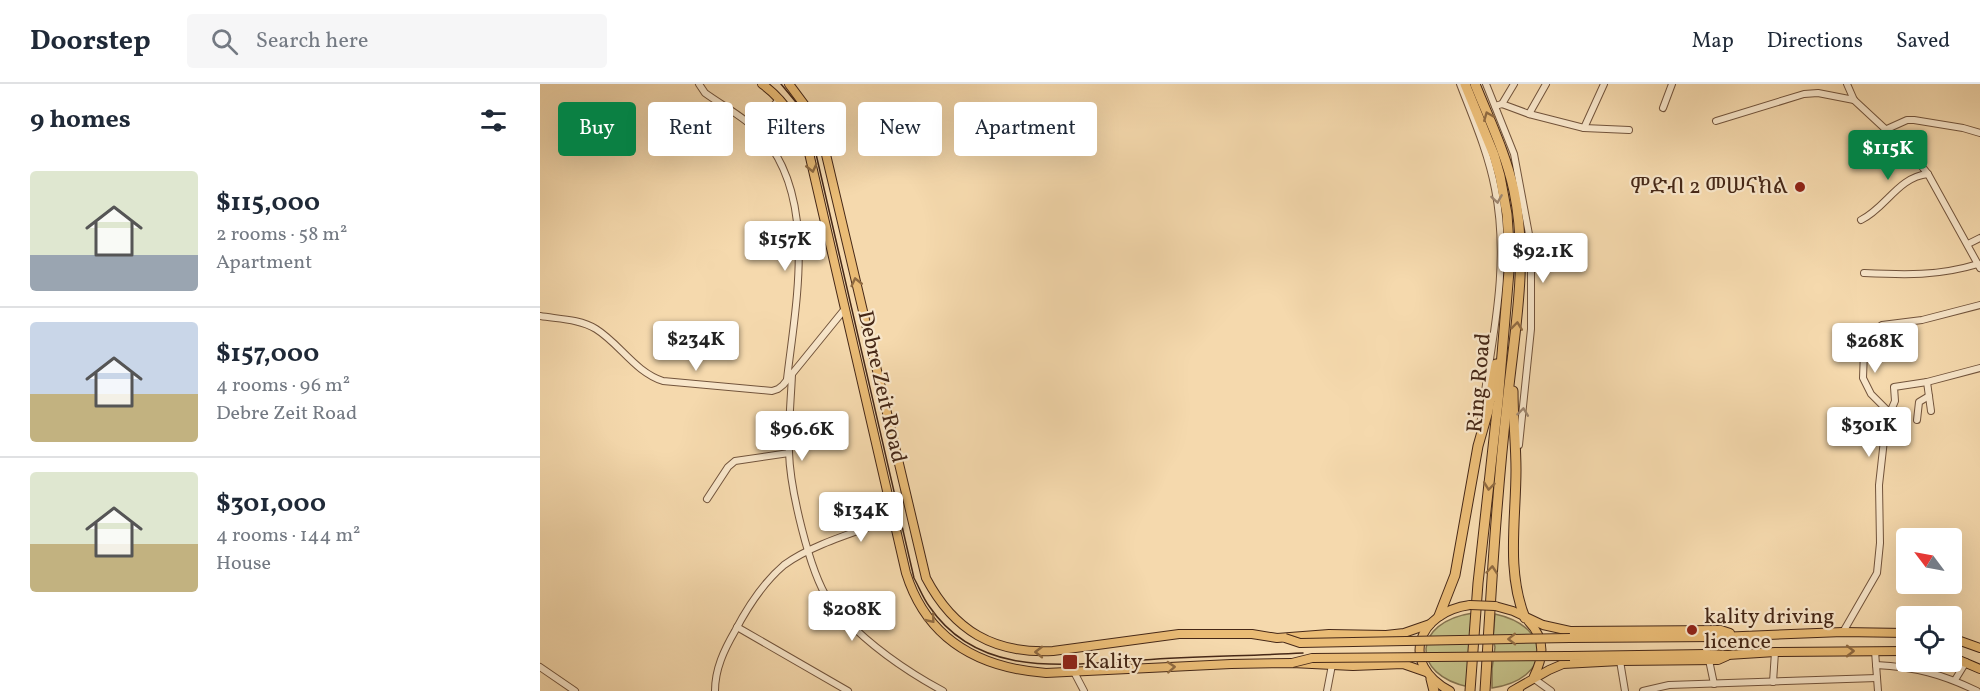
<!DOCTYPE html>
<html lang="en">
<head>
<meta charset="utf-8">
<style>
  body { margin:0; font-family:Vollkorn,"Noto Serif Ethiopic",serif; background:#f6f6f7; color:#1f2937; height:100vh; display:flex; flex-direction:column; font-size:22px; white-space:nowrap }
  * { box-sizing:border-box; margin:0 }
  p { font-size:20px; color:#747a83 }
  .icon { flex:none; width:33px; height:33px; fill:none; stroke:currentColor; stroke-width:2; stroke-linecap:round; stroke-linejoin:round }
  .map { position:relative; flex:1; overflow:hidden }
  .drawer { display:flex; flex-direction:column; background:#fff; width:540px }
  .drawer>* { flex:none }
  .hud { position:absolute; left:18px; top:18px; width:570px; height:54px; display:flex; gap:12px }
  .needle { width:39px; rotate:302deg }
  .buttons { position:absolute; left:1356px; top:444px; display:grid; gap:12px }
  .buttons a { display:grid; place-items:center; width:66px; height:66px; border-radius:6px; background:#fff; box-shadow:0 6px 24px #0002; font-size:30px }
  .price { position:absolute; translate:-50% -51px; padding:0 14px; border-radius:6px; background:#fff; color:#222; font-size:20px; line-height:39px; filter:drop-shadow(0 2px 3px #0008) }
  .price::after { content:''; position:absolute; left:50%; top:36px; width:18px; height:14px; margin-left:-9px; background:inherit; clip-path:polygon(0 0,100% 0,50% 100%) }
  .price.on { background:#0b8043; color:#fff }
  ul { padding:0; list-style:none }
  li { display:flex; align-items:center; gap:18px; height:150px; padding:0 30px }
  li+li { border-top:2px solid #e0e1e3 }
  li span { display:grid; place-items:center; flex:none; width:168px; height:120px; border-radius:6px; color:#555 }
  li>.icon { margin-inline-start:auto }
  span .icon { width:72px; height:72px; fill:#fffc; stroke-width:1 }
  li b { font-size:26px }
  h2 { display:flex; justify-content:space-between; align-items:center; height:72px; padding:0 30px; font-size:26px }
  .chip { padding:0 21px; border-radius:6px; background:#fff; box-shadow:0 6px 24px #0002; font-size:21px; line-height:54px }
  .chip.on { background:#0b8043; color:#fff }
  header { display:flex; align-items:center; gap:36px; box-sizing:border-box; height:84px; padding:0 30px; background:#fff; border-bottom:2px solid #e0e1e3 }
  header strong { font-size:28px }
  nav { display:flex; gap:33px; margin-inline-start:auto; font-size:21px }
  .search { width:420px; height:54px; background:#f6f6f7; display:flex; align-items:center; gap:15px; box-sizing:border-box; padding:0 21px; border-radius:6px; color:#747a83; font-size:22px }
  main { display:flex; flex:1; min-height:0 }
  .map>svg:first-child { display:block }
  .green { fill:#c2bd85; stroke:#84724e; stroke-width:1.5 }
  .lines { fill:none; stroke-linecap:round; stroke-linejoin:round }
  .minor-casing { stroke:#72543c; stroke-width:8 }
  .major-casing { stroke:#462817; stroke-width:10 }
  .highway-casing { stroke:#462817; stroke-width:11 }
  .minor { stroke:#f8e6ca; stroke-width:6 }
  .major { stroke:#eabc76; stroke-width:8 }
  .highway { stroke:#eabc76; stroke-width:9 }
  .tram { stroke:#462817; stroke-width:1.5 }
  .major-bridge-casing { stroke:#462817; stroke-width:10; stroke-linecap:butt }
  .major-bridge { stroke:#eabc76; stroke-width:8 }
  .oneway { stroke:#906b42 }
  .oneway2 { stroke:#9f8770 }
  .poi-dot { fill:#8f2418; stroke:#f8e6ca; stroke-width:2 }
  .labels { text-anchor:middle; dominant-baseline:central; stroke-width:4.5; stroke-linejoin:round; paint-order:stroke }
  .poi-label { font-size:22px; fill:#462817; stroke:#f8e6ca; text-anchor:start }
  .street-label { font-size:22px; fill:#462817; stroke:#f8e6ca }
</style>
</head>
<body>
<header>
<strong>Doorstep</strong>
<div class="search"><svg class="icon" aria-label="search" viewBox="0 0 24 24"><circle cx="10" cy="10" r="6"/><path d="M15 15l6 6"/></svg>Search here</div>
<nav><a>Map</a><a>Directions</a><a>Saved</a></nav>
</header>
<main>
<section class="drawer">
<h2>9 homes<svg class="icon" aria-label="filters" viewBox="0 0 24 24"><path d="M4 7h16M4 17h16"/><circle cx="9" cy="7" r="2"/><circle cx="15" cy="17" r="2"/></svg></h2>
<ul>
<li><span style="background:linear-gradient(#dfe7d0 70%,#9aa5b1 0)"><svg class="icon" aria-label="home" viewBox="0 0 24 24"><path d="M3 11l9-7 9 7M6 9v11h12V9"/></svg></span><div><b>$115,000</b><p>2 rooms · 58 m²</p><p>Apartment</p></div></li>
<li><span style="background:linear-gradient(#c9d6e8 60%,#c2b280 0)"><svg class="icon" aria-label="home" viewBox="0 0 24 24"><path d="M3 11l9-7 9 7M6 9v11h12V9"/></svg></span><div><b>$157,000</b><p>4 rooms · 96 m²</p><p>Debre Zeit Road</p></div></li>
<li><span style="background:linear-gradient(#dfe7d0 60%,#c2b280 0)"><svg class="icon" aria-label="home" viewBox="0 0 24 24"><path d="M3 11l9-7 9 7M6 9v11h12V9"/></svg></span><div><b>$301,000</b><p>4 rooms · 144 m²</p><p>House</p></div></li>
</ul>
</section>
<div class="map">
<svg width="1440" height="607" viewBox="0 0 1440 607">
  <rect width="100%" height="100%" fill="#f5d9ad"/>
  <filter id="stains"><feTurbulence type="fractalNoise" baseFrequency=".00333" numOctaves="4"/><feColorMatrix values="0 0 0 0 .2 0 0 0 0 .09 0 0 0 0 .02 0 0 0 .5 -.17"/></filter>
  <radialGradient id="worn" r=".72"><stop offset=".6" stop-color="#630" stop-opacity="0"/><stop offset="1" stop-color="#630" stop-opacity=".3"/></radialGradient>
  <g class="green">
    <path d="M933,529l-4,74c-59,-12 -57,-65 4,-74z"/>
    <path d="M955,530c59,13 57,65 -3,74v-19l3,-22 -2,-8z"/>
  </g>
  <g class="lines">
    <defs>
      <g id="minor">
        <path d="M159,0l6,9c18,13 41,25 56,41 57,63 35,168 26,245"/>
        <path d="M920,0c13,34 28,68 35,105 16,80 -5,158 -15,237"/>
        <polyline points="946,0 974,70 991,161 991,245 979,361"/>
        <polyline points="1307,0 1314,16 1370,68 1388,90 1440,184"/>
        <polyline points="962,20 974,0"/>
        <polyline points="955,22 962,20 989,30 1044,44 1064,0"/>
        <polyline points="1123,24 1132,0"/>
        <polyline points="989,30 1006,0"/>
        <polyline points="1176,37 1264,10 1278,9 1314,16"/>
        <polyline points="1044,44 1089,46"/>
        <polyline points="216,45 239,15"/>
        <polyline points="1347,45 1367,36 1374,36 1423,44 1440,49"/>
        <path d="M1321,136c25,-12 37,-43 67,-46"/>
        <polyline points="1428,160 1440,154"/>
        <path d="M1324,189c41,2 75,3 114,-9"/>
        <path d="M0,232c18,3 40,3 56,13 24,15 39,43 67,52l109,10 6,-2 5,-4 61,-75"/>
        <path d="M252,290c-1,26 -4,52 -3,78 1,36 20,119 40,149 4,6 10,11 15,17 29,30 62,53 99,73"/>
        <polyline points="1387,298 1391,327"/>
        <polyline points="1349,328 1331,310 1323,294 1324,267 1332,248 1342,241 1382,236 1440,221"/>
        <polyline points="1377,336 1379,318 1389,312"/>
        <polyline points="167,415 188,383 195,377 249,369"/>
        <polyline points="197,543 308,607"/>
        <polyline points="1303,548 1337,489 1340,459 1339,401 1346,338 1355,317 1354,303 1387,298 1440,284"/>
        <polyline points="1335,567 1338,607"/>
        <polyline points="1169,576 1174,600"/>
        <polyline points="1080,577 1085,607"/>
        <path d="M1336,581c39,2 66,9 101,26"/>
        <polyline points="0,583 35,607"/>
        <polyline points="534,588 544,607"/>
        <polyline points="993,594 1011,607"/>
        <polyline points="1415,596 1426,578"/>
        <polyline points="1233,598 1235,568"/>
        <path d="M175,607c0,-22 9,-41 20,-60 12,-23 29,-49 49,-66 28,-21 76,-34 110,-47"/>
        <polyline points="787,607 792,581"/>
        <polyline points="1103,607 1129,601 1337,594"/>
      </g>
      <g id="major">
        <path d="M222,0c24,17 38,42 47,69l97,420c21,67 73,95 140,100l185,-9 61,-1 61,3 50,-2 23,8"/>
        <path d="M249,0l23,31 12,31 102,432c28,53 68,76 127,73l126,-17h73l25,4 52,-4 57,1 18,-2 26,-9"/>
        <polyline points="955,522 973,527 1003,541 1030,547 1181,546 1190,549"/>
        <path d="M989,538c16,16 15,35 5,54"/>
        <polyline points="1030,554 1178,553 1303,548 1366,549"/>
        <polyline points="1412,554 1440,564"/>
        <polyline points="1030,572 1166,570 1188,571 1235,568 1366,567"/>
        <polyline points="1412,573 1440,585"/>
        <path d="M910,607c-52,-28 -32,-79 20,-86"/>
        <polyline points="972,607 1009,586 1023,580 1080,577 1178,576 1187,572"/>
      </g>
      <g id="highway">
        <polyline points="925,0 954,71 960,92 967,130 970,175 958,318 938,499 930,607"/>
        <path d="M935,0c14,35 31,70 39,107 15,72 0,142 -7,213 -11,96 -16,191 -22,287"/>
        <path d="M973,307c0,27 3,53 3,79 0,49 -10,101 9,148"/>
        <polyline points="899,532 915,491 938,362 948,327 956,280"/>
        <polyline points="891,595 894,607"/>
        <polyline points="978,607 979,604"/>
      </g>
    </defs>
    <use href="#minor" class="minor-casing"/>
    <use href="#major" class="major-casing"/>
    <use href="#highway" class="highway-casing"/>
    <use href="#minor" class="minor"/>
    <use href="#major" class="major"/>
    <use href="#highway" class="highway"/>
    <path class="tram" d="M241,0l19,23 10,21 104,450c5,9 9,20 15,28 50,74 138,58 214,54 53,-4 107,-4 160,-7"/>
    <defs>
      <g id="major-bridge">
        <polyline points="930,521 955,522"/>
        <polyline points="745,554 760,559 1030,554"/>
        <polyline points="752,579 772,574 1030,572"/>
      </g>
    </defs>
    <use href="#major-bridge" class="major-bridge-casing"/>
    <use href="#major-bridge" class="major-bridge"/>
  </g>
  <defs><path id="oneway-chevron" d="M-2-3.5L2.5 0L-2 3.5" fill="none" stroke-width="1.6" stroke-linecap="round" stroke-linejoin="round" transform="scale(1.5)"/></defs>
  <g class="oneway">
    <use href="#oneway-chevron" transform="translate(948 32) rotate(-112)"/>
    <use href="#oneway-chevron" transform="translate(272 84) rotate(77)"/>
    <use href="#oneway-chevron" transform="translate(316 198) rotate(-103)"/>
    <use href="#oneway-chevron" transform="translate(977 242) rotate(-83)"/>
    <use href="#oneway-chevron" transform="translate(949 402) rotate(97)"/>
    <use href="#oneway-chevron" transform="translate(952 486) rotate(-85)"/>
    <use href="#oneway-chevron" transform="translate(391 535) rotate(51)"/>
    <use href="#oneway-chevron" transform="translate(972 555) rotate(179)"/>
    <use href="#oneway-chevron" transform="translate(1310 567)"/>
    <use href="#oneway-chevron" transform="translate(499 568) rotate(180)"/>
    <use href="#oneway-chevron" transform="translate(631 583) rotate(-3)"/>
  </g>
  <g class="oneway2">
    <use href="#oneway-chevron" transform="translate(957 115) rotate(81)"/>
    <use href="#oneway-chevron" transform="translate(983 328) rotate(-83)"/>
  </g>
  <g class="poi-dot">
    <circle cx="1260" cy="103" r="6"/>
    <circle cx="1152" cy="546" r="6"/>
    <rect x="522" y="570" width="16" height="16" rx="3"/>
  </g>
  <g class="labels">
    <g class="poi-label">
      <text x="1248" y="103" text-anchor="end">ምድብ 2 መሠናክል</text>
      <text x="1164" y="533">kality driving<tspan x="1164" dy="25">licence</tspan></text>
      <text x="544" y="578">Kality</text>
    </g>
    <g class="street-label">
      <text transform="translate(940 299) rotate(-85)">Ring Road</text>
      <text transform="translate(341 303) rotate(77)">Debre Zeit Road</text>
    </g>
  </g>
  <rect width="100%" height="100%" filter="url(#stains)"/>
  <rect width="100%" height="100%" fill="url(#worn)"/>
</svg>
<div class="buttons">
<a><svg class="needle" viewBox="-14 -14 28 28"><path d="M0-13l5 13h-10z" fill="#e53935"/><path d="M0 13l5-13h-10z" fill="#747a83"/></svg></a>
<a><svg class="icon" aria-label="locate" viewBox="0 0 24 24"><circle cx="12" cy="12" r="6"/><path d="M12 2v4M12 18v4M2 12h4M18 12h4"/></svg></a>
</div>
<b class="price on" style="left:1348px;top:97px">$115K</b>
<b class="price" style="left:245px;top:188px">$157K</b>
<b class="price" style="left:1003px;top:200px">$92.1K</b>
<b class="price" style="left:156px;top:288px">$234K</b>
<b class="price" style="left:1335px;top:290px">$268K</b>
<b class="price" style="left:1329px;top:374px">$301K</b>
<b class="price" style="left:262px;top:378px">$96.6K</b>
<b class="price" style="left:321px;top:459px">$134K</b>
<b class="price" style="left:312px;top:558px">$208K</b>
<div class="hud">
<a class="chip on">Buy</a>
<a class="chip">Rent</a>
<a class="chip">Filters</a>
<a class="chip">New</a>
<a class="chip">Apartment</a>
</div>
</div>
</main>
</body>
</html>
